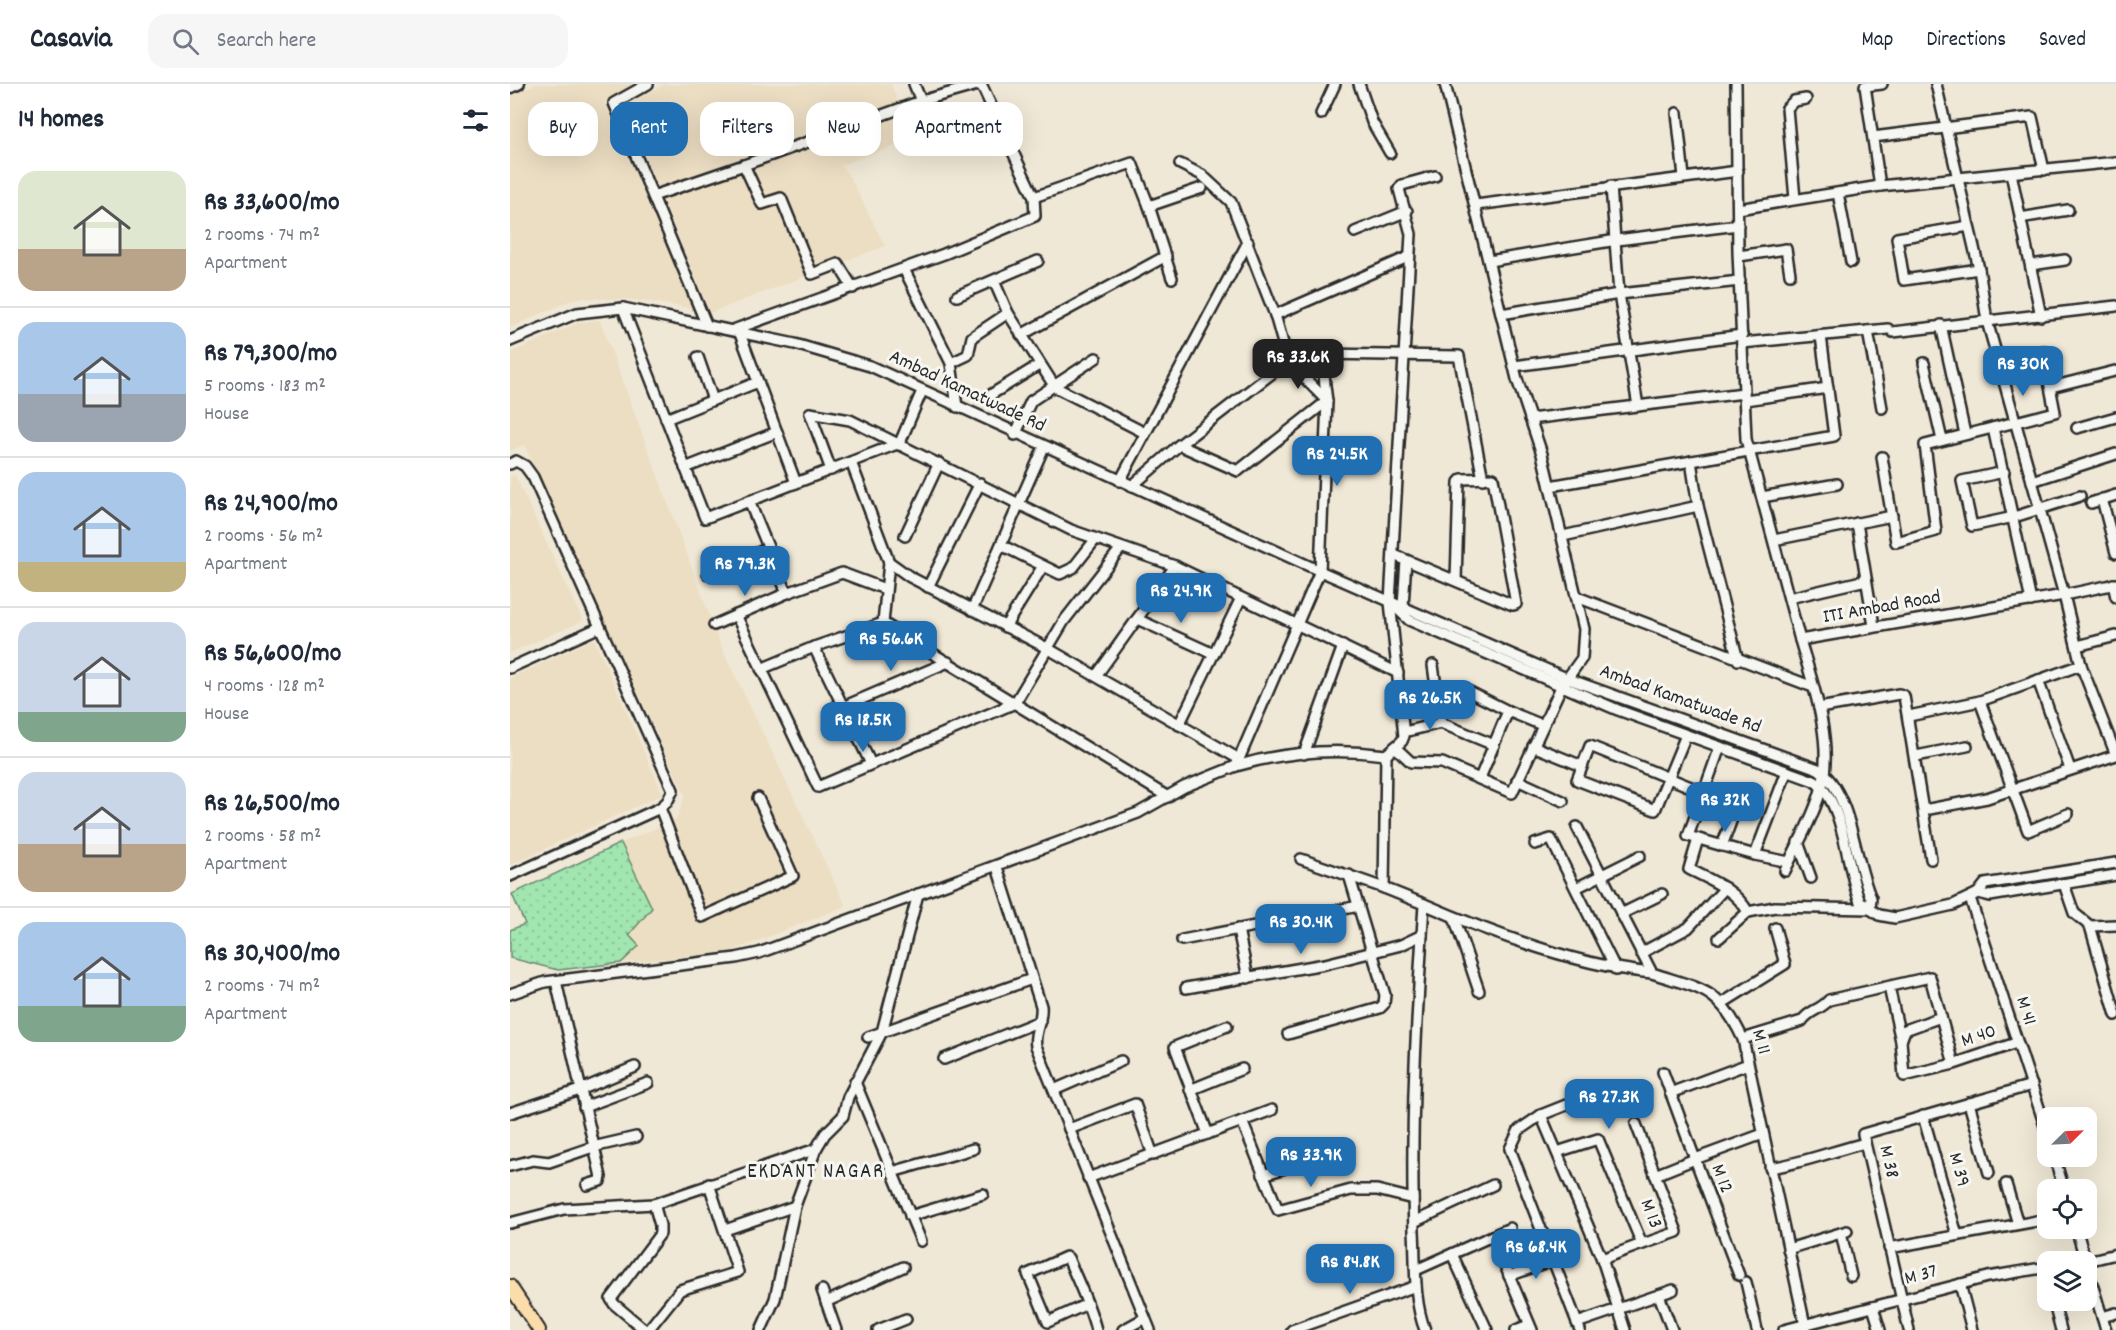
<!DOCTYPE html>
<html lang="en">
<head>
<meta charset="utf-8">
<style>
  body { margin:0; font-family:Dekko,sans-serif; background:#f6f6f7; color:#1f2937; height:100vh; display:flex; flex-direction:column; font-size:22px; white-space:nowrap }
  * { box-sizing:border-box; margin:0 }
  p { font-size:20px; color:#747a83 }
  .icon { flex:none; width:33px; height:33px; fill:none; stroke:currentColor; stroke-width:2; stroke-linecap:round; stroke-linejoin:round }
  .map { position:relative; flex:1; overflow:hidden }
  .drawer { display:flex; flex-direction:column; background:#fff; width:510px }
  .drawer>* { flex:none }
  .top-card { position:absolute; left:18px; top:18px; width:570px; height:54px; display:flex; gap:12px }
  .needle { width:39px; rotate:66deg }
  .tools { position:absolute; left:1527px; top:1023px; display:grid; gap:12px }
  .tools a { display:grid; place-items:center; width:60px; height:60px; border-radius:12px; background:#fff; box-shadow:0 6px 24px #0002; font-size:30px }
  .price { position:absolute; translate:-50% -51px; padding:0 14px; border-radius:12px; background:#1f6fb2; color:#fff; font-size:20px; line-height:39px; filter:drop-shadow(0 2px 3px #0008) }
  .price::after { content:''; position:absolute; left:50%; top:36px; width:18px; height:14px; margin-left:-9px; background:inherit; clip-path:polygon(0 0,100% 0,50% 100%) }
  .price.active { background:#222; color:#fff }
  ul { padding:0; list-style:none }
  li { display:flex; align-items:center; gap:18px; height:150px; padding:0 18px }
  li+li { border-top:2px solid #e0e1e3 }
  li span { display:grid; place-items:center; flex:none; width:168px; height:120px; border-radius:18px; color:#555 }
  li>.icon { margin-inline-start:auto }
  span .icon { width:72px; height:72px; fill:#fffc; stroke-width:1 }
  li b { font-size:26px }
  h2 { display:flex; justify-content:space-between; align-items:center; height:72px; padding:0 18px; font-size:26px }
  .chip { padding:0 21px; border-radius:18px; background:#fff; box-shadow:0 6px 24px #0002; font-size:21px; line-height:54px }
  .chip.active { background:#1f6fb2; color:#fff }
  header { display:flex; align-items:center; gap:36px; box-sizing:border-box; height:84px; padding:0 30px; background:#fff; border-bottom:2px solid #e0e1e3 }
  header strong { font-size:28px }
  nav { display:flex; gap:33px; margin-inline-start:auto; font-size:21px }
  .search { width:420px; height:54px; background:#f6f6f7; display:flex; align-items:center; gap:15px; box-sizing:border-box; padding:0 21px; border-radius:18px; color:#747a83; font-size:22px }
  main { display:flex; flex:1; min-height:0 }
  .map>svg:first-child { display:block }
  .built { fill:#ecdec3 }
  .grass { fill:url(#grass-dots); stroke:#66886e; stroke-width:1.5 }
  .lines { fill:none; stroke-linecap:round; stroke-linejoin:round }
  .minor-casing { stroke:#2b2b2b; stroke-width:14 }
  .major-casing { stroke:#2b2b2b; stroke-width:16 }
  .minor { stroke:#f6f6f2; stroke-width:9 }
  .major { stroke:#faddab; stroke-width:12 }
  .labels { text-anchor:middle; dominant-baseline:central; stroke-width:6; stroke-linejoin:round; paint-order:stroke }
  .street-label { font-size:20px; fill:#2b2b2b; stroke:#f6f6f2 }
  .neighbourhood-label { font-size:21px; letter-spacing:1.5px; fill:#2b2b2b; stroke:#f6f6f2 }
</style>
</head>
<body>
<header>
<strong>Casavia</strong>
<div class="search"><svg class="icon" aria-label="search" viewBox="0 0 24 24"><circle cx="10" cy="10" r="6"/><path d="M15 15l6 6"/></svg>Search here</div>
<nav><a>Map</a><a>Directions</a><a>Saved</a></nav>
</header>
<main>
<section class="drawer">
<h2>14 homes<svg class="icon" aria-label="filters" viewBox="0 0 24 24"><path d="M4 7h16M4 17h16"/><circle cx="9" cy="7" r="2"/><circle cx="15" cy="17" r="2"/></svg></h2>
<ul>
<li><span style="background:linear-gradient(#dfe7d0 65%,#b9a48a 0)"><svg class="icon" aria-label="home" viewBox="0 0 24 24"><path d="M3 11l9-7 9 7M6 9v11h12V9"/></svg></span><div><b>Rs 33,600/mo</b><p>2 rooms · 74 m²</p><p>Apartment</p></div></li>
<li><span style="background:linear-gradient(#a9c7e8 60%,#9aa5b1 0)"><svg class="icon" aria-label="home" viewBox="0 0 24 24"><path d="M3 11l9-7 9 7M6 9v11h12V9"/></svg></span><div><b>Rs 79,300/mo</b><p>5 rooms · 183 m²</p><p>House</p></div></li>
<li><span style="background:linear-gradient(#a9c7e8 75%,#c2b280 0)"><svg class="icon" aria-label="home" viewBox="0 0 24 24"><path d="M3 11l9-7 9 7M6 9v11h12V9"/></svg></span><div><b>Rs 24,900/mo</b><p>2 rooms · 56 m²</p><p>Apartment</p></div></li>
<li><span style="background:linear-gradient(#c9d6e8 75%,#7fa58c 0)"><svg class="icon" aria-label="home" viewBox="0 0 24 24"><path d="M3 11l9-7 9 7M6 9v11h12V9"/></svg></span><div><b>Rs 56,600/mo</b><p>4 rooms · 128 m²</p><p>House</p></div></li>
<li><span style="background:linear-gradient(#c9d6e8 60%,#b9a48a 0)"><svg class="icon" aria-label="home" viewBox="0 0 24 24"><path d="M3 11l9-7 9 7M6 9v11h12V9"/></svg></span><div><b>Rs 26,500/mo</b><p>2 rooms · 58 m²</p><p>Apartment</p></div></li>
<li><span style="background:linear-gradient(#a9c7e8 70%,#7fa58c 0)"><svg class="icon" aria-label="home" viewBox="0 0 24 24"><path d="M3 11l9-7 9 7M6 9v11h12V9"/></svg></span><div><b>Rs 30,400/mo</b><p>2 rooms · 74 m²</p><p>Apartment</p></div></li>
</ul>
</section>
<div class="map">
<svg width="1606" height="1246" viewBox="0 0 1606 1246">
  <defs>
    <pattern id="grass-dots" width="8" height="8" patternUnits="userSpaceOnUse" patternTransform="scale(1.5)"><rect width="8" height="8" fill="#a1e5b0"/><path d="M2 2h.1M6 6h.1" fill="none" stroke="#8bc598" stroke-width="1.8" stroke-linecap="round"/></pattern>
  </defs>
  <rect width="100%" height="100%" fill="#f0e8d6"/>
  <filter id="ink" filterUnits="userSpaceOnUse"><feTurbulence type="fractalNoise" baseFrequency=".0167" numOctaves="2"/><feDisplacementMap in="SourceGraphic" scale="12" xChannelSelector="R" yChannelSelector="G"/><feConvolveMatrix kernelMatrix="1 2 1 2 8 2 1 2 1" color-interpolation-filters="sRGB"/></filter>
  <g filter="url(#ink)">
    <g class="built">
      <polygon points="26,0 125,0 94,18 187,225 125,216 66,214 0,244 0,12"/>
      <polygon points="154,0 381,0 403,56 331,81 341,95 375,162 200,229 114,23"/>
      <polygon points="90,236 211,562 336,822 220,868 111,879 128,862 119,851 142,824 111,759 167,735 175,711 14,361 0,367 0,269 70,238"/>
      <polygon points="5,391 73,537 0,569 0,393"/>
      <polygon points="84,555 153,710 0,781 0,594"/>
    </g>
    <polygon class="grass" points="111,759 142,824 119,851 129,862 111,879 48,886 0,874 0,846 15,840 2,810"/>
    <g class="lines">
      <defs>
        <g id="minor">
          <polyline points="138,0 104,19 197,242"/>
          <polyline points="404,0 411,17"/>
          <polyline points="849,0 862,38 880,69"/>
          <polyline points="1226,0 1228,168 1236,355 1290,556"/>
          <polyline points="0,4 9,0"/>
          <polyline points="1167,29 1174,93"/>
          <polyline points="811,30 825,0"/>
          <polyline points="1363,53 1522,33 1534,86"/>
          <polyline points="1501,89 1531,232"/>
          <polyline points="1101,102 1109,210 1128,322"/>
          <polyline points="1370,102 1355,2 1372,0"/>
          <polyline points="1328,109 1341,178"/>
          <polyline points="143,112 234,81 252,120 271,114 302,190 328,180 343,204"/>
          <polyline points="524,113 622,79 639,122 662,194"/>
          <polyline points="1285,115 1277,24 1284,17 1296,15"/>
          <polyline points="966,121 1228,87"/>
          <polyline points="639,122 692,104"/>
          <polyline points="1228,125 1370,102 1606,78"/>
          <polyline points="1510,134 1558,126"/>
          <polyline points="1459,142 1387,154 1394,196 1469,185"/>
          <polyline points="845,148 897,127"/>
          <polyline points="1229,172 1276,165 1280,190"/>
          <polyline points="979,177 1107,156 1228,141"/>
          <polyline points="1521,181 1555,176"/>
          <polyline points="394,185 441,279 447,323"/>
          <polyline points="484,197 498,229 545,303 635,349"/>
          <polyline points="447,212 528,177"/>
          <polyline points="113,224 195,434 387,360"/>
          <polyline points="991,230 1109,210 1230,197"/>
          <polyline points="765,231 898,173"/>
          <polyline points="1431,241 1455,350"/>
          <polyline points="223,246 434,170 525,132 524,113 471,0 411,17 234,81"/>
          <polyline points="229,247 286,399"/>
          <polyline points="1358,247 1372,324"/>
          <polyline points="1383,248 1606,222"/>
          <polyline points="511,251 656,172"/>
          <path d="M0,257l67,-28 46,-5 172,36 75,22 450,205 246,107 252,91c34,23 36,92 53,129l-1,11"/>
          <polyline points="1232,259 1378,245"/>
          <polyline points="188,273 203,316"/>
          <polyline points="441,279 458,271 462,253 498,229"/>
          <polyline points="1414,279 1432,356"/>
          <polyline points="1004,282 1232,251"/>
          <polyline points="1541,303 1605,287"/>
          <polyline points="482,310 529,281"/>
          <polyline points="1235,316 1318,304"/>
          <polyline points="817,317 778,277 807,270 949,272 973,395"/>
          <polyline points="300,329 340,336 561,446 665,482 888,589"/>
          <polyline points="300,329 321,386"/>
          <polyline points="156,335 248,298"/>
          <polyline points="1020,335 1234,309"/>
          <polyline points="1483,344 1521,517"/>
          <polyline points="1567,344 1606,333"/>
          <polyline points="505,351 521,317 586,274"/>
          <polyline points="389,361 412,307"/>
          <polyline points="669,361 728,387 817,317"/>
          <polyline points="1372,373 1386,458 1426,447 1415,361 1545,328 1533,267"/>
          <polyline points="1181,377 1188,422 1228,576"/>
          <polyline points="341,378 379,478 400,493 537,564 729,675"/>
          <polyline points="0,380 6,377 15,382 23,393 163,706 157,718 150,724 0,792"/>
          <polyline points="175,384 267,348"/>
          <polyline points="1494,388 1452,397 1462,442 1504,433 1570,412"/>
          <polyline points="610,397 738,158"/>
          <polyline points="1522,397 1606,370"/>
          <polyline points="622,402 669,361 778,277 765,231 721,118 692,91 670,80"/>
          <polyline points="1040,402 1324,352 1311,252"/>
          <polyline points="1252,413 1327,400"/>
          <polyline points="1592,415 1606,469"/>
          <polyline points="239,417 277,509 332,489 375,505"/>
          <polyline points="1581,419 1606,411"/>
          <polyline points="1347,439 1364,542"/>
          <polyline points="395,452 429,379"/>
          <polyline points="1053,452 1188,422"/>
          <polyline points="1264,456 1382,432"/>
          <polyline points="491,461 550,490 563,484 585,456"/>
          <polyline points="884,471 1003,521 1006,520 983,394 952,395 949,398 946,497"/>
          <polyline points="198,490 259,464"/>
          <polyline points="1603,500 1606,513"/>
          <polyline points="418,503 470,399"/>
          <polyline points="1067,513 1303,603"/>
          <polyline points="1279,514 1356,496"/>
          <path d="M882,520l17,16 209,90 196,71c31,20 32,87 46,121l19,13 16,3 58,-13 25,-12 12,3 126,-21"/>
          <polyline points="893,522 896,476"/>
          <polyline points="462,526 534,363"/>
          <polyline points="226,531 308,703 505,619 554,537 611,464"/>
          <polyline points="627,535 704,570"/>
          <polyline points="373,539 379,478"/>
          <polyline points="204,541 277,509"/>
          <polyline points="495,543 533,482"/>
          <polyline points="1567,562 1606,552"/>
          <polyline points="304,563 361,680"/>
          <polyline points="923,581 931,639 984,661"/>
          <polyline points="0,584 90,543"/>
          <polyline points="251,585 304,563 373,539 658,713"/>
          <polyline points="586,592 665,482"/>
          <polyline points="1528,596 1560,685"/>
          <polyline points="956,606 998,627 970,694"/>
          <polyline points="1470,617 1518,747 1558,730"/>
          <polyline points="333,623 438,578"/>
          <polyline points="1309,624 1389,610 1394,612 1421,775"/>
          <polyline points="998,627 1032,641"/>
          <polyline points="1399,632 1470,617 1571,581"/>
          <polyline points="669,641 731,514"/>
          <polyline points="894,648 931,639"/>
          <polyline points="1176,651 1145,726 1067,696 1080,662 1193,708"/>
          <polyline points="1023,662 1072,682"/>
          <polyline points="885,663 901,678 932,679 1002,709 1051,603 1072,574 1074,545 1032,370 1007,295 935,0"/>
          <polyline points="1210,663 1178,752 1245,771 1277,687"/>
          <polyline points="794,670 833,562"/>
          <polyline points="1406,672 1457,662"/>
          <path d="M726,682c48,-14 101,-18 150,-11"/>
          <polyline points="1007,696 1053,717"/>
          <polyline points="150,724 192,833 283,792 248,714"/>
          <polyline points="1414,726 1477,714 1606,671 1571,581 1554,511 1477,237 1469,185 1426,0"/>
          <path d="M1067,743l75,146c51,17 67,15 91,66l63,291"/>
          <path d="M1188,755l-9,30c23,12 46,20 59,43l-29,26"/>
          <polyline points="1288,758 1301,794"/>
          <polyline points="1025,760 1041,755 1106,886"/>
          <polyline points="1212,762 1227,721"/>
          <polyline points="1245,771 1279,778"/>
          <polyline points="791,775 874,804"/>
          <path d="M487,783l44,139c2,15 -8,26 -5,40l114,284"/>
          <path d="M1275,787c12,-27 30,-56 37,-85 11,-47 -9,-101 -22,-146l264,-45 52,-11"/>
          <polyline points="1554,800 1564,829 1580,842 1606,931"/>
          <polyline points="1066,804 1130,772"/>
          <polyline points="1468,809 1475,800 1606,779"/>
          <polyline points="1460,814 1538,1051"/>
          <path d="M914,820c67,29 155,62 228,69"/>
          <polyline points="1238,828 1265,823 1360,825"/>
          <polyline points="1111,830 1152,810"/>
          <polyline points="944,833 969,907"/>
          <polyline points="1580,842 1606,841"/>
          <polyline points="728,845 738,894"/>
          <polyline points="672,856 849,822"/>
          <polyline points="1131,869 1178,844 1215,804"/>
          <polyline points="46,897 91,1093 90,1097 77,1101"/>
          <polyline points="1379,903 1391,957"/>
          <polyline points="676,904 815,880 891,861 912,851"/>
          <path d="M0,910l35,-12 191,-24 23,-5 379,-140 46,-26 52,-21 84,-195 7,-170c-2,-17 -6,-32 3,-48"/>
          <polyline points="1211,920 1275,880 1265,844"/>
          <polyline points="778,950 870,924 874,920 875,911 839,791"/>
          <polyline points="358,953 522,895"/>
          <path d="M1233,955l59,-18c7,-11 19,-11 27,-21l101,-23 11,40"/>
          <polyline points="434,975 530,937"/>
          <polyline points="1444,980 1431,933 1395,946 1391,957 1394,992 1444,980 1506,959"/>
          <polyline points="345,998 411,1157"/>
          <polyline points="544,1006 611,977"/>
          <polyline points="680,1006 732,985"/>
          <polyline points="1160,1009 1238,980"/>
          <polyline points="1459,1019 1479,1089"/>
          <polyline points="74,1023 138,999"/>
          <polyline points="0,1029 70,1006 125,983"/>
          <polyline points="1031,1031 1089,1008"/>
          <polyline points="1413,1032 1447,1151"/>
          <polyline points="732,1037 768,1126 841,1106 867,1106 903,1115"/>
          <polyline points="1126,1040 1167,1148 1130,1161"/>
          <polyline points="559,1045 625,1020 643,1071"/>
          <polyline points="698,1050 665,963 717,942"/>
          <polyline points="1047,1068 1088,1055 1132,1160 1092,1175"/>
          <polyline points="1544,1072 1554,1106"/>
          <polyline points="0,1082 23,1076 39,1078 83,1063 126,1053"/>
          <path d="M1260,1084c33,-5 63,-17 95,-25"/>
          <polyline points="382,1088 463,1065"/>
          <polyline points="753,1091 816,1071"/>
          <polyline points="1145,1091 1185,1075 1153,988"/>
          <polyline points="578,1094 762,1026"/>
          <polyline points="1496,1100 1508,1140"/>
          <polyline points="400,1132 473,1110"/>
          <polyline points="904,1138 983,1101"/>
          <polyline points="0,1139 54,1125 144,1120 306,1065"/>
          <polyline points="1566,1144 1576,1178"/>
          <polyline points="215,1146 285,1122"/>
          <polyline points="1331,1149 1341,1192"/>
          <polyline points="1379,1164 1538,1135"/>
          <polyline points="1278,1165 1337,1147"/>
          <polyline points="942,1170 977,1246"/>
          <polyline points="1573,1178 1606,1170"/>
          <polyline points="994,1179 1022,1246"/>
          <polyline points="1576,1180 1596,1246"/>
          <polyline points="906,1186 1000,1144"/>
          <polyline points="1229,1191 1185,1075 1253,1050"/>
          <polyline points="999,1192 1043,1176"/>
          <polyline points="1236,1198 1247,1246"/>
          <polyline points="1450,1200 1462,1246"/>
          <polyline points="312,1206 326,1246"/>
          <polyline points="1149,1211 1162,1246"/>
          <polyline points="1543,1216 1551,1246"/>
          <polyline points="316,1218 393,1183"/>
          <path d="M577,1220l-39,18 -20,-48 38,-17 2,1c10,24 22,47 28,72"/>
          <polyline points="1363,1223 1370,1246"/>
          <polyline points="1592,1233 1606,1229"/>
          <polyline points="1067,1239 1163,1206"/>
          <polyline points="135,1246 104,1220 101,1215 150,1150 150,1141 144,1120"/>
          <polyline points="138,1246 170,1206 228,1188 199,1100"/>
          <polyline points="251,1246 265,1215 285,1122 306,1065 315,1050 333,1032 338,1013 372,948 408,810"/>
          <polyline points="368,1246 396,1235"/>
          <polyline points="613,1246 635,1234"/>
          <polyline points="782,1246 906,1202"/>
          <path d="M915,1246c-12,-31 -9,-66 -11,-99 -4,-109 3,-218 10,-327l-40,-16 2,-133 16,-14 2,-5 -14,-134 21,-368 -12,-45 3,-4 33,-9"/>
          <polyline points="1006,1246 1019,1241"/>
          <polyline points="1070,1246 1000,1065 1009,1046 1031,1031 1092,1175 1115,1246"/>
          <polyline points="1274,1246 1478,1193 1538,1183"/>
          <polyline points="1399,1246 1353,1050 1522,1001"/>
        </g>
        <polyline id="major" points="0,1202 29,1246"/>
      </defs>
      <use href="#minor" class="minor-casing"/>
      <use href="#major" class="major-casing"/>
      <use href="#minor" class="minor"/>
      <use href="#major" class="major"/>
    </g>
  </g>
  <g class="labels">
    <g class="street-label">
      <text transform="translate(457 308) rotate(25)">Ambad Kamatwade Rd</text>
      <text transform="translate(1372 524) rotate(-10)">ITI Ambad Road</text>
      <text transform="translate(1170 616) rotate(20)">Ambad Kamatwade Rd</text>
      <text transform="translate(1515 927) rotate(72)">M 41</text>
      <text transform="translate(1469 953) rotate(-19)">M 40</text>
      <text transform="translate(1250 958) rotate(73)">M 11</text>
      <text transform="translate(1378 1078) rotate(77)">M 38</text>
      <text transform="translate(1448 1086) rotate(74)">M 39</text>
      <text transform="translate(1211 1095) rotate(69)">M 12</text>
      <text transform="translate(1140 1130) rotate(69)">M 13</text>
      <text transform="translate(1411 1192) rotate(-15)">M 37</text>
    </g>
    <g class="neighbourhood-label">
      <text x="306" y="1089">EKDANT NAGAR</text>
    </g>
  </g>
</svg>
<div class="tools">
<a><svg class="needle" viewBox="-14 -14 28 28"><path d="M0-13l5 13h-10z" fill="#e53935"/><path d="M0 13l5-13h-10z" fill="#747a83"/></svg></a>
<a><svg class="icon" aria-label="locate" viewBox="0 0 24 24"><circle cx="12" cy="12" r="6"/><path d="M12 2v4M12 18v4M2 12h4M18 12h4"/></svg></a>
<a><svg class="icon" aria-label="layers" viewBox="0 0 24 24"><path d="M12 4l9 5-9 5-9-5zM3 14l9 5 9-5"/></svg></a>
</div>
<b class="price active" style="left:788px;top:306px">Rs 33.6K</b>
<b class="price" style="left:1513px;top:313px">Rs 30K</b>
<b class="price" style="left:827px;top:403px">Rs 24.5K</b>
<b class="price" style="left:235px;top:513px">Rs 79.3K</b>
<b class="price" style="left:671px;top:540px">Rs 24.9K</b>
<b class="price" style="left:381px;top:588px">Rs 56.6K</b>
<b class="price" style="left:920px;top:647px">Rs 26.5K</b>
<b class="price" style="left:353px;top:669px">Rs 18.5K</b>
<b class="price" style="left:1215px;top:749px">Rs 32K</b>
<b class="price" style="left:791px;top:871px">Rs 30.4K</b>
<b class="price" style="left:1099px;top:1046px">Rs 27.3K</b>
<b class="price" style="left:801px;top:1104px">Rs 33.9K</b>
<b class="price" style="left:1026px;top:1196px">Rs 68.4K</b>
<b class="price" style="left:840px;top:1211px">Rs 84.8K</b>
<div class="top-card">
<a class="chip">Buy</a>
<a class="chip active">Rent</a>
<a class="chip">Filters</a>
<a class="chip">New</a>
<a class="chip">Apartment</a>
</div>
</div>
</main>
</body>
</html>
